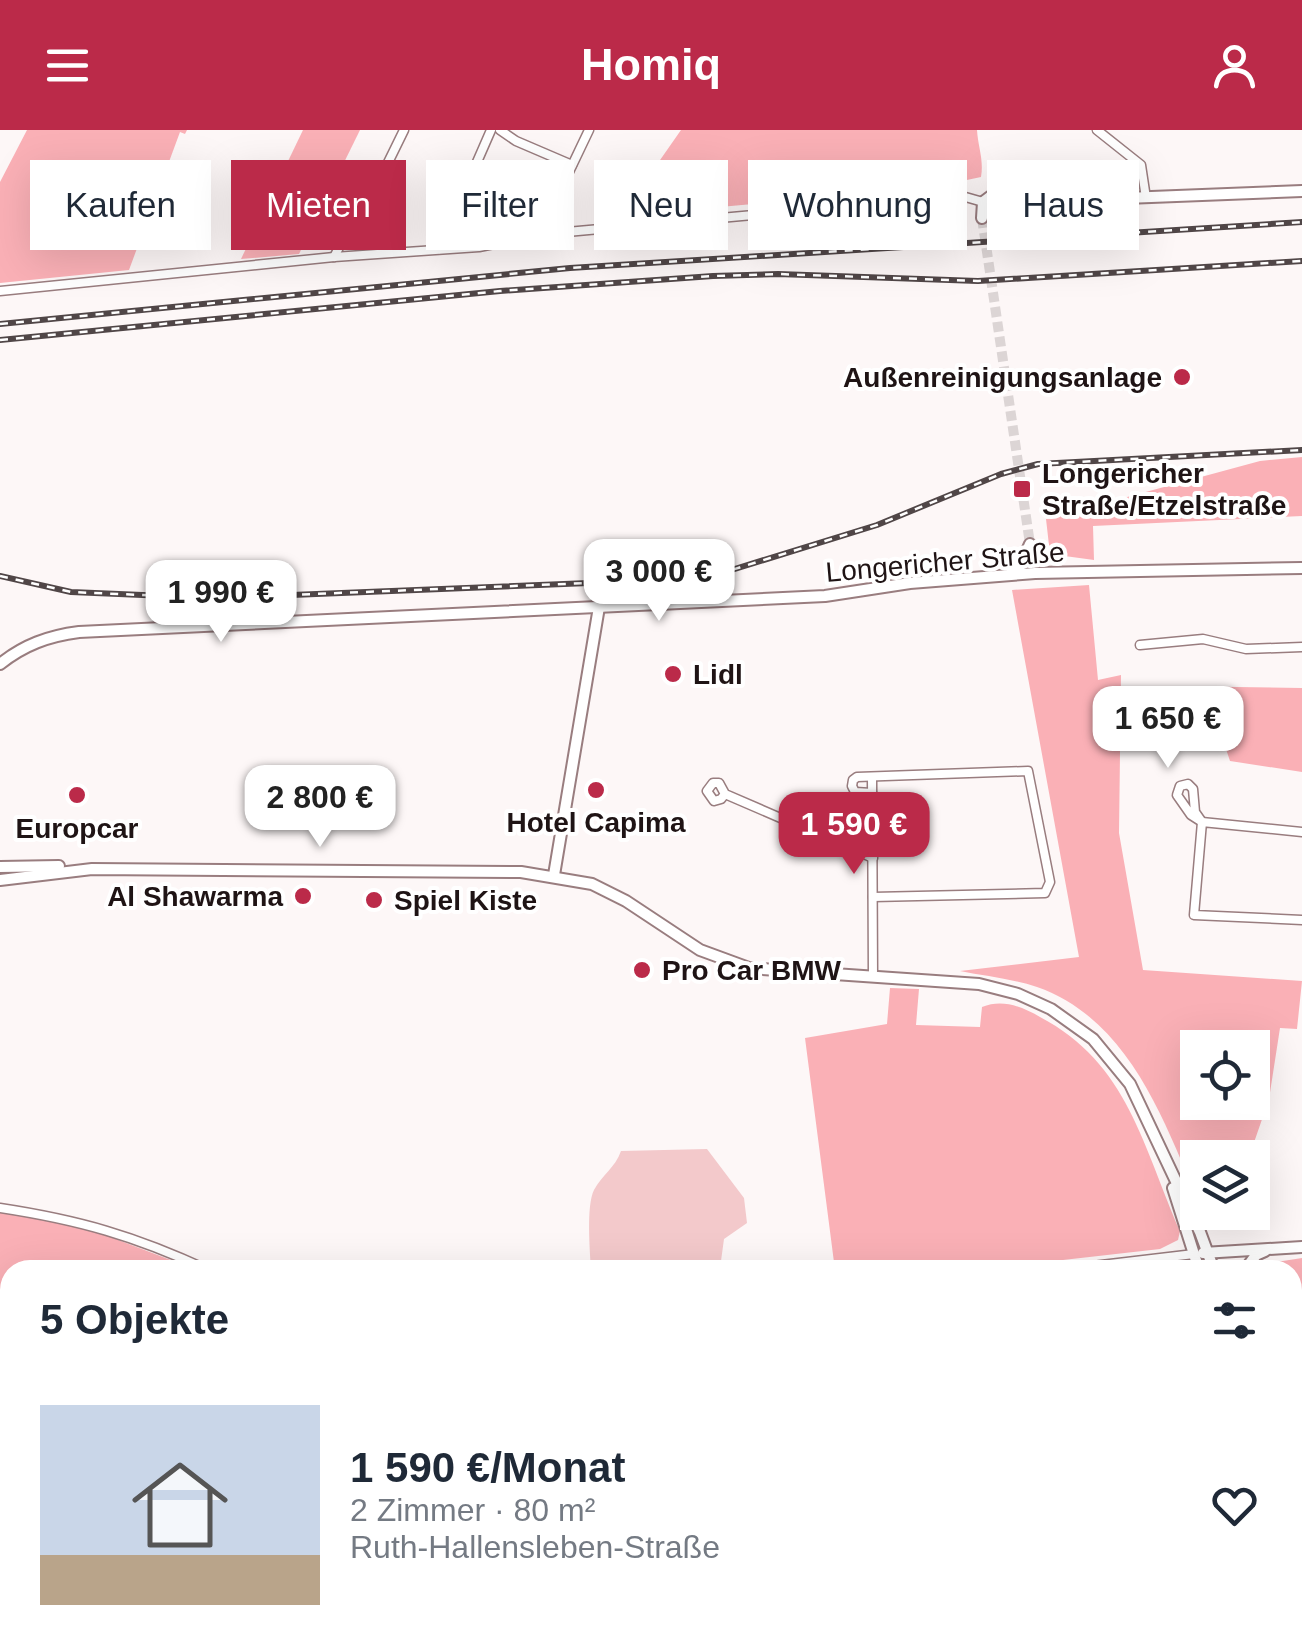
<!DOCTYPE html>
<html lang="de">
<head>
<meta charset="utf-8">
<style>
  body { margin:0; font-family:Helvetica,sans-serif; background:#f6f6f7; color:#1f2937; height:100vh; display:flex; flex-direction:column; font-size:38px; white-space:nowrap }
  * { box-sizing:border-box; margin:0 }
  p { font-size:32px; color:#747a83 }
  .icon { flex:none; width:55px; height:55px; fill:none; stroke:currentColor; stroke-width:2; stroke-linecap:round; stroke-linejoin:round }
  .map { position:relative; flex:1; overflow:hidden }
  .panel { position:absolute; left:0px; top:1130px; width:1302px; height:392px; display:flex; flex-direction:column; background:#fff; border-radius:30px 30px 0 0; box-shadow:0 10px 40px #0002 }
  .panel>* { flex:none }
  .top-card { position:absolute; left:30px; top:30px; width:1242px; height:90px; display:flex; gap:20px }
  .fabs { position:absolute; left:1180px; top:900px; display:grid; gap:20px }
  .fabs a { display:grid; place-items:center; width:90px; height:90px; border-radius:0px; background:#fff; box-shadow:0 10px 40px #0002; font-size:50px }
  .price { position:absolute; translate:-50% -85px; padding:0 22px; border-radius:20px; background:#fff; color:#222; font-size:32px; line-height:65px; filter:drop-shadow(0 2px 5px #0008) }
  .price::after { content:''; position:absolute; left:50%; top:60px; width:30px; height:22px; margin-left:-15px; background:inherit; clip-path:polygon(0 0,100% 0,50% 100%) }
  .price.current { background:#bb2a49; color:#fff }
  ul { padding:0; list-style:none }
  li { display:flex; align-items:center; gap:30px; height:250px; padding:0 40px }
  li span { display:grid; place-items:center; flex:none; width:280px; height:200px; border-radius:0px; color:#555 }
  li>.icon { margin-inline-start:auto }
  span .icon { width:120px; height:120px; fill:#fffc; stroke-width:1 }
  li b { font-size:42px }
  h2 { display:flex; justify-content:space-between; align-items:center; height:120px; padding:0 40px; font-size:42px }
  .tag { padding:0 35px; border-radius:0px; background:#fff; box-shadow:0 10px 40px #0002; font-size:35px; line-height:90px }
  .tag.current { background:#bb2a49; color:#fff }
  header { display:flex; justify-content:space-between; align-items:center; height:130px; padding:0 40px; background:#bb2a49; color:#fff; font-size:45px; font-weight:600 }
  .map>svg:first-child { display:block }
  .green { fill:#fab0b6; fill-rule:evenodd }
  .water { fill:#f3c9cb }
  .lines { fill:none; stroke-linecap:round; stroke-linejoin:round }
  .secondary-tunnel { stroke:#dcd5d5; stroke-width:10; stroke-dasharray:10 5; stroke-linecap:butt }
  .street-casing { stroke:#997d7f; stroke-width:11 }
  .secondary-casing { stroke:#997d7f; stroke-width:14 }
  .highway-casing { stroke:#997d7f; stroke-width:18 }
  .street { stroke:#fff; stroke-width:8 }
  .secondary { stroke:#fff; stroke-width:10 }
  .highway { stroke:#fff; stroke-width:14 }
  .rail-casing { stroke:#504647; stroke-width:6 }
  .rail { stroke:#fff; stroke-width:2.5; stroke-dasharray:8; stroke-linecap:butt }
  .poi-dot { fill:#bb2a49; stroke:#fff; stroke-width:4 }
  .labels { text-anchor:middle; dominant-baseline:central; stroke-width:8; stroke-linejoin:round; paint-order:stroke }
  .poi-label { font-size:28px; font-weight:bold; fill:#1f1415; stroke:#fff; text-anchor:start }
  .street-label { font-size:28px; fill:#1f1415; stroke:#fff }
</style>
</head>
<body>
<header><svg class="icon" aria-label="menu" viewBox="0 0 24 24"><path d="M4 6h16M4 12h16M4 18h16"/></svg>Homiq<svg class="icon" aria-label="person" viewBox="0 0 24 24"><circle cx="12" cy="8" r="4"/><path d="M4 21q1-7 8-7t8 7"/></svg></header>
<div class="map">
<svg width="1302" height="1521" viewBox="0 0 1302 1521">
  <rect width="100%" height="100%" fill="#fdf7f7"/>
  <g class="green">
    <polygon points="27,0 187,0 185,4 180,2 129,140 0,153 0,52"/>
    <polygon points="303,0 360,0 299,124 241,129"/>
    <path d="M681,0h296c1,17 7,30 4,47l-52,11 -308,28z"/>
    <polygon points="1302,327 1302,386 1093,396 1094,430 1050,424 1046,389 1260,331"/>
    <path d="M1089,455l9,95 23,-5 -2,158 24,137 159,11 -5,48 -17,-1 -11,71 -20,58 -51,1 -1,40c-34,-80 -69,-179 -160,-211 -24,-8 -52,-11 -77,-16l119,-14 -67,-367zM1198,918h54v54h-54z"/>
    <polygon points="1163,556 1302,558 1302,642 1230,631 1226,619 1220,614 1162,606"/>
    <path d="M890,858l29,1 -3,36 64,2 2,-20c20,-8 39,-1 58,10 88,46 103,130 140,214l-2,9 -18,9 -97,11v10h-228l-30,-232 82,-14z"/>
    <polygon points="0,1082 92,1100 197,1140 10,1140 10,1220 0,1219"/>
    <polygon points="1302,1128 1302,1306 1293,1283 1292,1140 1257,1140 1264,1134"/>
    <polygon points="0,1277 10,1278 10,1512 1087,1512 1101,1521 0,1521"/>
  </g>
  <path class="water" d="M707,1019l37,49 3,25 -23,16 -3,22 -19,9h-111c-1,-19 -5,-64 3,-80 8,-15 21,-22 27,-39z"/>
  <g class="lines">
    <polyline class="secondary-tunnel" points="982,88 1030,414"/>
    <defs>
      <g id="street">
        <polyline points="500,0 516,11 572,35"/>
        <polyline points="1097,0 1141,35 1146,68"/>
        <polyline points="545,104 548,86 589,0"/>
        <polyline points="439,119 491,0"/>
        <polyline points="334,127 374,50 381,47 404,0"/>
        <polyline points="0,161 334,127 479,117 545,104 962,66 983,72"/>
        <polyline points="1140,515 1203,509 1246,519 1302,517"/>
        <polyline points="872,647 873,847"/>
        <polygon points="1188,654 1193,659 1195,682 1202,692 1191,685 1177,665 1180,656"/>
        <polyline points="872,663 855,662 852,656 853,650 857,647 1028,641 1050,752 1045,763 873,767"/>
        <polyline points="725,664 721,669 714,671 707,661 713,653 719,653 725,664 873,728"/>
        <polyline points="1302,702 1202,692 1194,785 1302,790"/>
        <path d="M0,1078c79,12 135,28 208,62"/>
        <polyline points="1059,1140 1194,1124"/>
      </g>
      <g id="secondary">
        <polyline points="982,88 983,72 995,63 1075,70 1302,61"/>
        <polyline points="1009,445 1020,436 1030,414"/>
        <path d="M0,534c24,-19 48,-28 79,-32l746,-36 85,-13 125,-10 267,-5"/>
        <polyline points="0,737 59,736"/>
        <polyline points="554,745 599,477"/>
        <polyline points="0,750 92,739 521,742 592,754 626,771 700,820 749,838 979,854 1018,864 1051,879 1093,909 1130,954 1200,1102 1214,1140"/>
        <polyline points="1173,1058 1199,1140"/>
        <polyline points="1203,1123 1302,1117"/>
        <polyline points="1245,1140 1256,1125 1265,1121"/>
        <polyline points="1292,1334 1302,1369"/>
        <polyline points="1292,1403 1297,1432 1302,1521"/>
      </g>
      <g id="highway">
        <polyline points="0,1232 10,1233"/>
        <polyline points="0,1248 10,1249"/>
        <polyline points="1292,1317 1302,1339"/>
        <polyline points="1292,1443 1300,1465"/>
        <polyline points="1101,1512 1110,1521"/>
        <polyline points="1135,1512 1156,1521"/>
        <polyline points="1176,1512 1198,1521"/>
        <polyline points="1220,1512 1243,1521"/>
      </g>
    </defs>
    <use href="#street" class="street-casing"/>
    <use href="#secondary" class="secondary-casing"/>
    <use href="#highway" class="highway-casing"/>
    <use href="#street" class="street"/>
    <use href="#secondary" class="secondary"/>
    <use href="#highway" class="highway"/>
    <defs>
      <g id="rail">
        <polyline points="0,194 570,138 1302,92"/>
        <polyline points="0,210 500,161 713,146 778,144 978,151 1302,131"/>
        <polyline points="0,446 71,462 214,468 688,449 725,442 877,395 1001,344 1038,334 1302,320"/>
      </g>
    </defs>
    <use href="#rail" class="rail-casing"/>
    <use href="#rail" class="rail"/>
  </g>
  <g class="poi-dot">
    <circle cx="1182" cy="247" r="10"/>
    <rect x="1012" y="349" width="20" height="20" rx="5"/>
    <circle cx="673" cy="544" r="10"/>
    <circle cx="596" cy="660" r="10"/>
    <circle cx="77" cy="665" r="10"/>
    <circle cx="303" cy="766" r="10"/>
    <circle cx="374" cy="770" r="10"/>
    <circle cx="642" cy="840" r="10"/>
  </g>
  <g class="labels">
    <g class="poi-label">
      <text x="1162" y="247" text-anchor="end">Außenreinigungsanlage</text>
      <text x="1042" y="343">Longericher<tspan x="1042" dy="32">Straße/Etzelstraße</tspan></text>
      <text x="693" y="544">Lidl</text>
      <text x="596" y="692" text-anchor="middle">Hotel Capima</text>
      <text x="77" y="698" text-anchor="middle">Europcar</text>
      <text x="283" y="766" text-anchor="end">Al Shawarma</text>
      <text x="394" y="770">Spiel Kiste</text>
      <text x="662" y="840">Pro Car BMW</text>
    </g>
    <g class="street-label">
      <text transform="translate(945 432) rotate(-5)">Longericher Straße</text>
    </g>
  </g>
</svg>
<div class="fabs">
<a><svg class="icon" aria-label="locate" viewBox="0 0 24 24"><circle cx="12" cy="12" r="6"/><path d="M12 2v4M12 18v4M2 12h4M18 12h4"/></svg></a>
<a><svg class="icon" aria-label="layers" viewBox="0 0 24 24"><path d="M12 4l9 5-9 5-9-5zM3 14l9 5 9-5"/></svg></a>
</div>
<b class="price" style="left:659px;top:494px">3 000 €</b>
<b class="price" style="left:221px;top:515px">1 990 €</b>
<b class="price" style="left:1168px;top:641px">1 650 €</b>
<b class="price" style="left:320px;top:720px">2 800 €</b>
<b class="price current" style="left:854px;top:747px">1 590 €</b>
<div class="top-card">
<a class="tag">Kaufen</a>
<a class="tag current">Mieten</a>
<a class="tag">Filter</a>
<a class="tag">Neu</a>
<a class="tag">Wohnung</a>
<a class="tag">Haus</a>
</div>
<section class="panel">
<h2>5 Objekte<svg class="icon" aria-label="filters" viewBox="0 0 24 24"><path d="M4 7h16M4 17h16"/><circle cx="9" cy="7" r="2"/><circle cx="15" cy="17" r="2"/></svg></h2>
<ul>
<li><span style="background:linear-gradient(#c9d6e8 75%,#b9a48a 0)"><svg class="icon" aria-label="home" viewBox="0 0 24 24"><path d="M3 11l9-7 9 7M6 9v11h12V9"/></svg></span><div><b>1 590 €/Monat</b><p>2 Zimmer · 80 m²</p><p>Ruth-Hallensleben-Straße</p></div><svg class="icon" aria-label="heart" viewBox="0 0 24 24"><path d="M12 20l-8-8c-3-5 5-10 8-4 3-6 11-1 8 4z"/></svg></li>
</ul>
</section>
</div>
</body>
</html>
